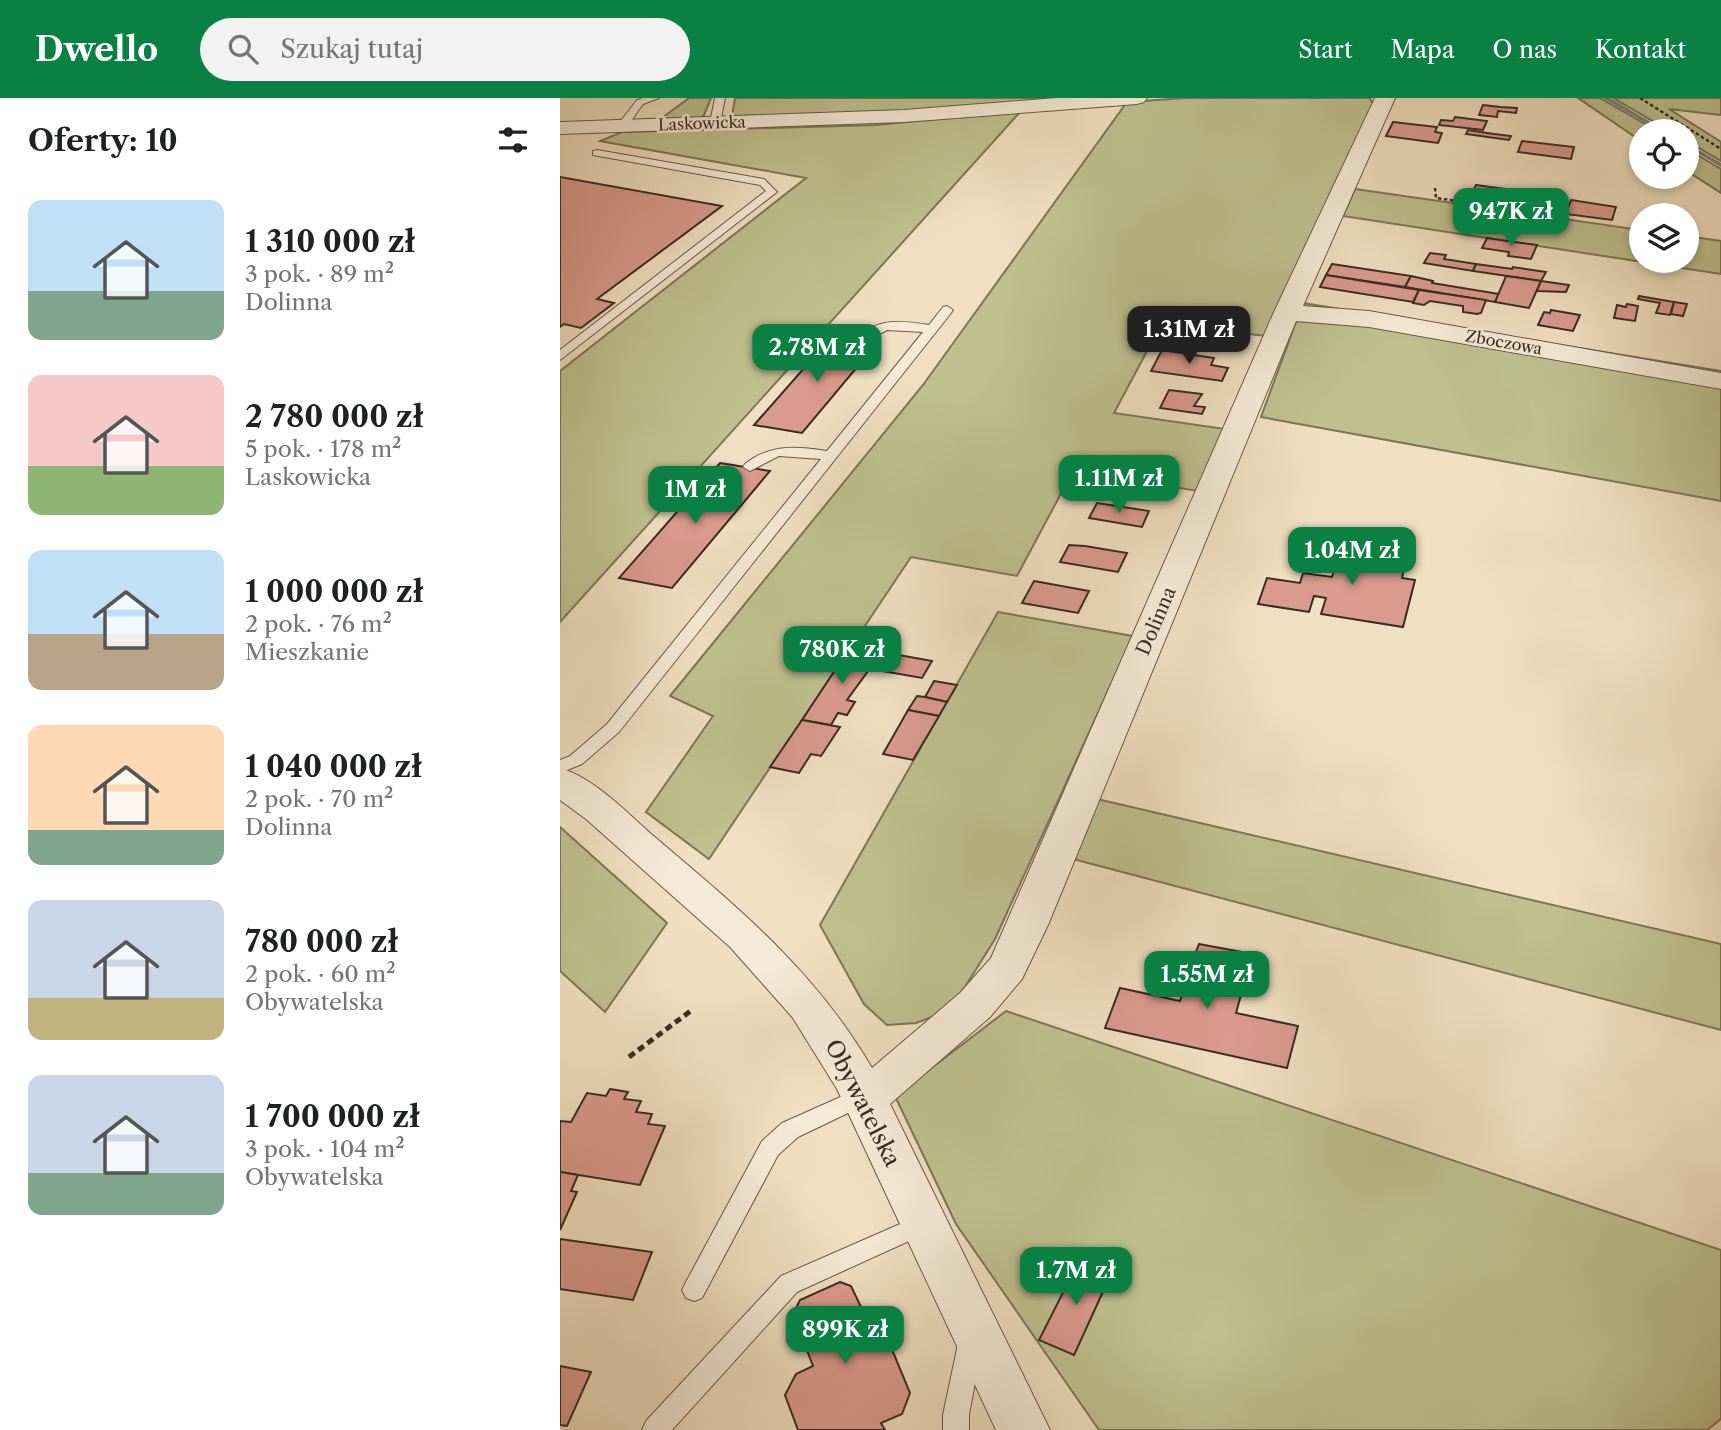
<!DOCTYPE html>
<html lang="pl">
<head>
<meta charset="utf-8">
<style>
  body { margin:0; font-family:"Libre Caslon Text",serif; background:#f2f2f2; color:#202124; height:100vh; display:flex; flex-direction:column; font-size:26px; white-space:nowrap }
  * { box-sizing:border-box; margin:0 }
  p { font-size:23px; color:#757577 }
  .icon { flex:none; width:38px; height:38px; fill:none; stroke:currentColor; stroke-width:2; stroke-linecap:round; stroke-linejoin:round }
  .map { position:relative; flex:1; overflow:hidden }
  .panel { display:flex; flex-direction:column; background:#fff; width:560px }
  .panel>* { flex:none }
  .fabs { position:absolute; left:1069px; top:21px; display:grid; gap:14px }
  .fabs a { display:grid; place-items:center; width:70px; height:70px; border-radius:50%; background:#fff; box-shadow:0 4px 10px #0003; font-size:35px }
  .price { position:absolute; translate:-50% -60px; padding:0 16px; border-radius:14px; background:#0b8043; color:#fff; font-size:23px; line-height:46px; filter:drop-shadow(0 2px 4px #0008) }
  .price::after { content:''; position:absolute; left:50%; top:42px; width:21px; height:16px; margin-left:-10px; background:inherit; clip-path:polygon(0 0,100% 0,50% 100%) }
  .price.current { background:#222; color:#fff }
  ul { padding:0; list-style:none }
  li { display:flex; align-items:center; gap:21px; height:175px; padding:0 28px }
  li span { display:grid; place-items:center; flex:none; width:196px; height:140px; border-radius:14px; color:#555 }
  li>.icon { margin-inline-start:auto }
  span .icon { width:84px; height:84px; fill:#fffc; stroke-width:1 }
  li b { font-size:30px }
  h2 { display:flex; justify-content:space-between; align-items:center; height:84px; padding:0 28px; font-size:30px }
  header { display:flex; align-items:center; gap:42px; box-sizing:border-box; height:98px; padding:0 35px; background:#0b8043; color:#fff }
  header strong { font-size:33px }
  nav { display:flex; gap:38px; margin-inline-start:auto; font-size:24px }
  .search { width:490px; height:63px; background:#f2f2f2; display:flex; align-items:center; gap:18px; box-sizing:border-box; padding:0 24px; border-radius:38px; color:#757577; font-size:26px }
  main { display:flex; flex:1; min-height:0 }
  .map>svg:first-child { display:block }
  .green { fill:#bfc08e; stroke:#7c7658; stroke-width:2 }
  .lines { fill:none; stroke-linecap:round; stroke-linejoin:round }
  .stream { fill:#76817f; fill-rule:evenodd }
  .building { fill:#da9a8d; stroke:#392c22; stroke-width:2 }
  .service-casing { stroke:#67594a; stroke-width:2 }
  .minor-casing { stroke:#67594a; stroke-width:2 }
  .path-far1 { stroke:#392c22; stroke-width:2.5; stroke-dasharray:3.5 2.5; stroke-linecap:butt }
  .path { stroke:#392c22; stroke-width:5; stroke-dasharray:7 4.5; stroke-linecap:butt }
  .service { fill:#f5ead6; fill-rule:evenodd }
  .minor { fill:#f5ead6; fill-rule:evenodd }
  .labels { text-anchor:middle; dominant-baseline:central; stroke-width:5; stroke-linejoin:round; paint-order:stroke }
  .far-street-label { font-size:16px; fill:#392c22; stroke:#f5ead6 }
  .street-label { font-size:19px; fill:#392c22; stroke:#f5ead6 }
  .near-street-label { font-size:23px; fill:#392c22; stroke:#f5ead6 }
</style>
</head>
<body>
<header>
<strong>Dwello</strong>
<div class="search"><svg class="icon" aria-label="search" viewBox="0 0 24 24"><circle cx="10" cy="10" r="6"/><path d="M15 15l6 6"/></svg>Szukaj tutaj</div>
<nav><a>Start</a><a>Mapa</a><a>O nas</a><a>Kontakt</a></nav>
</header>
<main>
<section class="panel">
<h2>Oferty: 10<svg class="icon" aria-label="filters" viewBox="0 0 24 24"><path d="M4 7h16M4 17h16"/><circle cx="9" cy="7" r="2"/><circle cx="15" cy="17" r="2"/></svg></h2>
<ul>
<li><span style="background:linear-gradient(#bfe0f5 65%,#7fa58c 0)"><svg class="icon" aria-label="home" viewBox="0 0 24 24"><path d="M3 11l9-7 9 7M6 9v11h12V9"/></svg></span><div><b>1 310 000 zł</b><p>3 pok. · 89 m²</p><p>Dolinna</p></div></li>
<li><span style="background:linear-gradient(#f6c9c9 65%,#8fb573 0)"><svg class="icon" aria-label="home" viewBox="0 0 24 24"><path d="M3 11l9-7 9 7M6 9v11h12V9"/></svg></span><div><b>2 780 000 zł</b><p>5 pok. · 178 m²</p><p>Laskowicka</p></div></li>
<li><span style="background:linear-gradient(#bfe0f5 60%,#b9a48a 0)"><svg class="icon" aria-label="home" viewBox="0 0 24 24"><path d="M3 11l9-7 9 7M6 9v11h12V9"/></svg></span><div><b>1 000 000 zł</b><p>2 pok. · 76 m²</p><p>Mieszkanie</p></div></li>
<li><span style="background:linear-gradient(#ffd9b3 75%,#7fa58c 0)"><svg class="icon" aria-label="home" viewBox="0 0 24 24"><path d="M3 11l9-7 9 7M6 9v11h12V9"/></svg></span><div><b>1 040 000 zł</b><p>2 pok. · 70 m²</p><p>Dolinna</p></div></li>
<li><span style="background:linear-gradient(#c9d6e8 70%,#c2b280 0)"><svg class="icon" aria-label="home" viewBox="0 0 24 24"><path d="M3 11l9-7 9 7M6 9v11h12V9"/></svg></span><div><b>780 000 zł</b><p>2 pok. · 60 m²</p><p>Obywatelska</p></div></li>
<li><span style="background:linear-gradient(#c9d6e8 70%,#7fa58c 0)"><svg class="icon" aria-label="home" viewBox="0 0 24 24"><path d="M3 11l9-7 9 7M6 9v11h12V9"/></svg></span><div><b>1 700 000 zł</b><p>3 pok. · 104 m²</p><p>Obywatelska</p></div></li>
</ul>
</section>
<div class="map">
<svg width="1161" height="1332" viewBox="0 0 1161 1332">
  <rect width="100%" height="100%" fill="#f0dfc0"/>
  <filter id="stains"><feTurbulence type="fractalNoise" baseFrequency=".00286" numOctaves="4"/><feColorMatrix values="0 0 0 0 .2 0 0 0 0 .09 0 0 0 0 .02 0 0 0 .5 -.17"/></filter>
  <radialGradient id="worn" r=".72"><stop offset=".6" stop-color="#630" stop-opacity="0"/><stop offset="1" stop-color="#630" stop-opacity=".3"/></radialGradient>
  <g class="green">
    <polygon points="129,0 151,0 144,17 140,20 99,22"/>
    <polygon points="175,0 520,0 332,16 172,18"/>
    <polygon points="627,0 810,0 813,6 705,238 602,225 554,315 665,331 638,393 513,373 457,478 351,459 149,761 86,714 153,618 110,598 363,287 567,4"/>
    <polygon points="1018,0 1040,0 1097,33 1082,33 1081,43"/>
    <polygon points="1053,0 1161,0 1161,17 1109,11 1161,44 1161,63 1127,43 1127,33 1110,33"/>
    <polygon points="461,13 0,524 0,273 246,80 40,43 62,34 316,27"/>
    <polygon points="1127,51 1161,71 1161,95 1127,73"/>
    <polygon points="795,91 1081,132 1082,163 1127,163 1127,138 1161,143 1161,176 783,118"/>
    <polygon points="743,205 1161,273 1161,403 701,319"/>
    <polygon points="438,514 573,538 435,841 398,900 372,919 356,925 327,927 304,906 260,827"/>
    <polygon points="537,701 1161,846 1161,932 513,761"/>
    <polygon points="0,729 107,825 45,914 0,873"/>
    <polygon points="446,913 1161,1152 1161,1321 1147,1332 539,1332 396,1126 335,998"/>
  </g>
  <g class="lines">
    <g class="stream">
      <polygon points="1043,0 1050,0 1106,33 1099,33"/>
      <polygon points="1127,45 1161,65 1161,69 1127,49"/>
    </g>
  </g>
  <g class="building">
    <polygon points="923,7 940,9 957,10 956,15 938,13 937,19 919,17"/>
    <polygon points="895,19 927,23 923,32 879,27 881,22 893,23"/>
    <polygon points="833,24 877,29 875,34 882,35 878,45 826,38"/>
    <polygon points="908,32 934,36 951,38 949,42 906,36"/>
    <polygon points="962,43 1014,49 1011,61 958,54"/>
    <polygon points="0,79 162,108 37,201 54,205 21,230 4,226 0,229"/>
    <polygon points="916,87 968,94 961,112 907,104"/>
    <polygon points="1011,102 1056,109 1052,122 1006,116"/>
    <polygon points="927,140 954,144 977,147 971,161 948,158 949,154 922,150"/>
    <polygon points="870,155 886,157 884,161 916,166 913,173 864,165"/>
    <polygon points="772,166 851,178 845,189 766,177"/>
    <polygon points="916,166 952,171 953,169 986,174 981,183 913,173"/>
    <polygon points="766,177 859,192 853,204 760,189"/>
    <polygon points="851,178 873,183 872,185 939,196 935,204 845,189"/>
    <polygon points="946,178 981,183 969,210 935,204"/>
    <polygon points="981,183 1009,187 1006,194 977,193"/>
    <polygon points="859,192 926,202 921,215 917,216 903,214 903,208 870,203 864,207 853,205"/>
    <polygon points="1079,198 1114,204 1110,217 1096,215 1100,205 1078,201"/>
    <polygon points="1114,204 1127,206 1123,218 1111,216"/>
    <polygon points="1067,206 1078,208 1075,223 1054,220 1057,207 1066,209"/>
    <polygon points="991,212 1020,217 1013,233 978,227 984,214 990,215"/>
    <polygon points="274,236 319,243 242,335 194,327"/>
    <polygon points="602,252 654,260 651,267 668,270 662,283 591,273"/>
    <polygon points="609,292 642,296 634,308 645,309 642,316 600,310"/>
    <polygon points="160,365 210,373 112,490 59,480"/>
    <polygon points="537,405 589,413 582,429 529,420"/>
    <polygon points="787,444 848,453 842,480 855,482 843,529 761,516 766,500 754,498 749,514 698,506 707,480 740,485 743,475 772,479 775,469 779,470"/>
    <polygon points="509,447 525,448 567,455 558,474 500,464"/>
    <polygon points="474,483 529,493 518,515 462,505"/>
    <polygon points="291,548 322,554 287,602 295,604 287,617 278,615 271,627 242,622"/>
    <polygon points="322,554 372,563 362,580 311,571"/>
    <polygon points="374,583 397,587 387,604 365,599"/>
    <polygon points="357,598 365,599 387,604 379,618 348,612"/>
    <polygon points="348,612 379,618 353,662 323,656"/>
    <polygon points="242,622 280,629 261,658 251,656 239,675 210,669"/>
    <polygon points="639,846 693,856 689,871 697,872 692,892 683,890 676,915 738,928 727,970 545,930 560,890 620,903 628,879 618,876 624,857 634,859"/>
    <polygon points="50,991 68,994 64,1001 81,1003 76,1014 92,1016 88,1026 105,1028 80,1087 0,1074 0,1023 11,1024 27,995 46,998"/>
    <polygon points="0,1074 18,1077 11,1093 17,1094 0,1132"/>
    <polygon points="0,1141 92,1154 73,1202 0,1191"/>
    <polygon points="520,1161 552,1174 514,1257 479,1242"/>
    <polygon points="280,1184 291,1188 301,1209 317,1215 350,1295 342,1316 321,1325 325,1332 238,1332 225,1297 236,1276 253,1268 233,1216 240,1202"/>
    <polygon points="0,1268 31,1274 7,1328 0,1327"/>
  </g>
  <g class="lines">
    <defs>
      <g id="service">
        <polygon points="83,0 99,0 83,6 66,30 58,30 57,28 77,2"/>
        <polygon points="155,0 165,0 160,25 155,28 150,25"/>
        <polygon points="37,52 204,81 217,94 0,262 0,252 206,93 200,87 33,57 33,53"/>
        <path d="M387,208l6,4 -2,3 -332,419 -37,32 -22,9v-13l10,-4 37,-32 214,-265 -42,-3 -29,15 -7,-4 2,-3c25,-20 51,-18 82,-13l96,-119 -36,-2 -24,13 -6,-4c19,-22 46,-18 72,-14l14,-18z"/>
        <polygon points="303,989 311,992 314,998 311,1004 238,1039 218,1057 142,1200 134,1203 126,1200 122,1192 126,1184 202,1043 222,1025"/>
        <polygon points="363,1116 371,1119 374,1126 371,1133 237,1194 112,1332 82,1332 86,1323 221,1178"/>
        <polygon points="410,1235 419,1238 422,1246 409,1317 409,1332 383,1332 383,1317 398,1246 401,1238"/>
      </g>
      <g id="minor">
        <polygon points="497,0 587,0 584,4 577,6 344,24 0,36 0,24 344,12"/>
        <path d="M815,0h20l-92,208 66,5 352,62v16l-352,-62 -73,-6 -248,604 -26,54 -32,38 -100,87 160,326h-54l-159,-341 -44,-71 -63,-71 -144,-128 -26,-19v-32c34,10 64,42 90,65 86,73 164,136 222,235l88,-75 31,-35 283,-646z"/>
      </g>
    </defs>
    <use href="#service" class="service-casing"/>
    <use href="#minor" class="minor-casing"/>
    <g class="path-far1">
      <polyline points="1080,0 1161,51"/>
      <polyline points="875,90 876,100 989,116 999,107 1009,108"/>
    </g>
    <polyline class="path" points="69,959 132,912"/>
    <use href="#service" class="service"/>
    <use href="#minor" class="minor"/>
  </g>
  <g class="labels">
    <g class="far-street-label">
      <text transform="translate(142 25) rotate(-2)">Laskowicka</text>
      <text transform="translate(944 244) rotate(10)">Zboczowa</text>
    </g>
    <g class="street-label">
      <text transform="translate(596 523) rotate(-67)">Dolinna</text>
    </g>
    <g class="near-street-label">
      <text transform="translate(303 1005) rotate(63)">Obywatelska</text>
    </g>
  </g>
  <rect width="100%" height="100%" filter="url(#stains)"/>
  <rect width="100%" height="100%" fill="url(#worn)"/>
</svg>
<div class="fabs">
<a><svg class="icon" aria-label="locate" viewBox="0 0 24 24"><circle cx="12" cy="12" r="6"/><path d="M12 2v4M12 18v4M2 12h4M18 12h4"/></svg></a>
<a><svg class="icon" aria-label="layers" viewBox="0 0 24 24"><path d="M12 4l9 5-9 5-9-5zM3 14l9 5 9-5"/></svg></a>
</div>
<b class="price" style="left:951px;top:150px">947K zł</b>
<b class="price current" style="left:629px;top:268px">1.31M zł</b>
<b class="price" style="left:257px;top:286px">2.78M zł</b>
<b class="price" style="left:559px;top:417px">1.11M zł</b>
<b class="price" style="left:135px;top:428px">1M zł</b>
<b class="price" style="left:792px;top:489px">1.04M zł</b>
<b class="price" style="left:282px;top:588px">780K zł</b>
<b class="price" style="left:647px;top:913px">1.55M zł</b>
<b class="price" style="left:516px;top:1209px">1.7M zł</b>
<b class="price" style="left:285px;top:1268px">899K zł</b>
</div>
</main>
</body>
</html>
